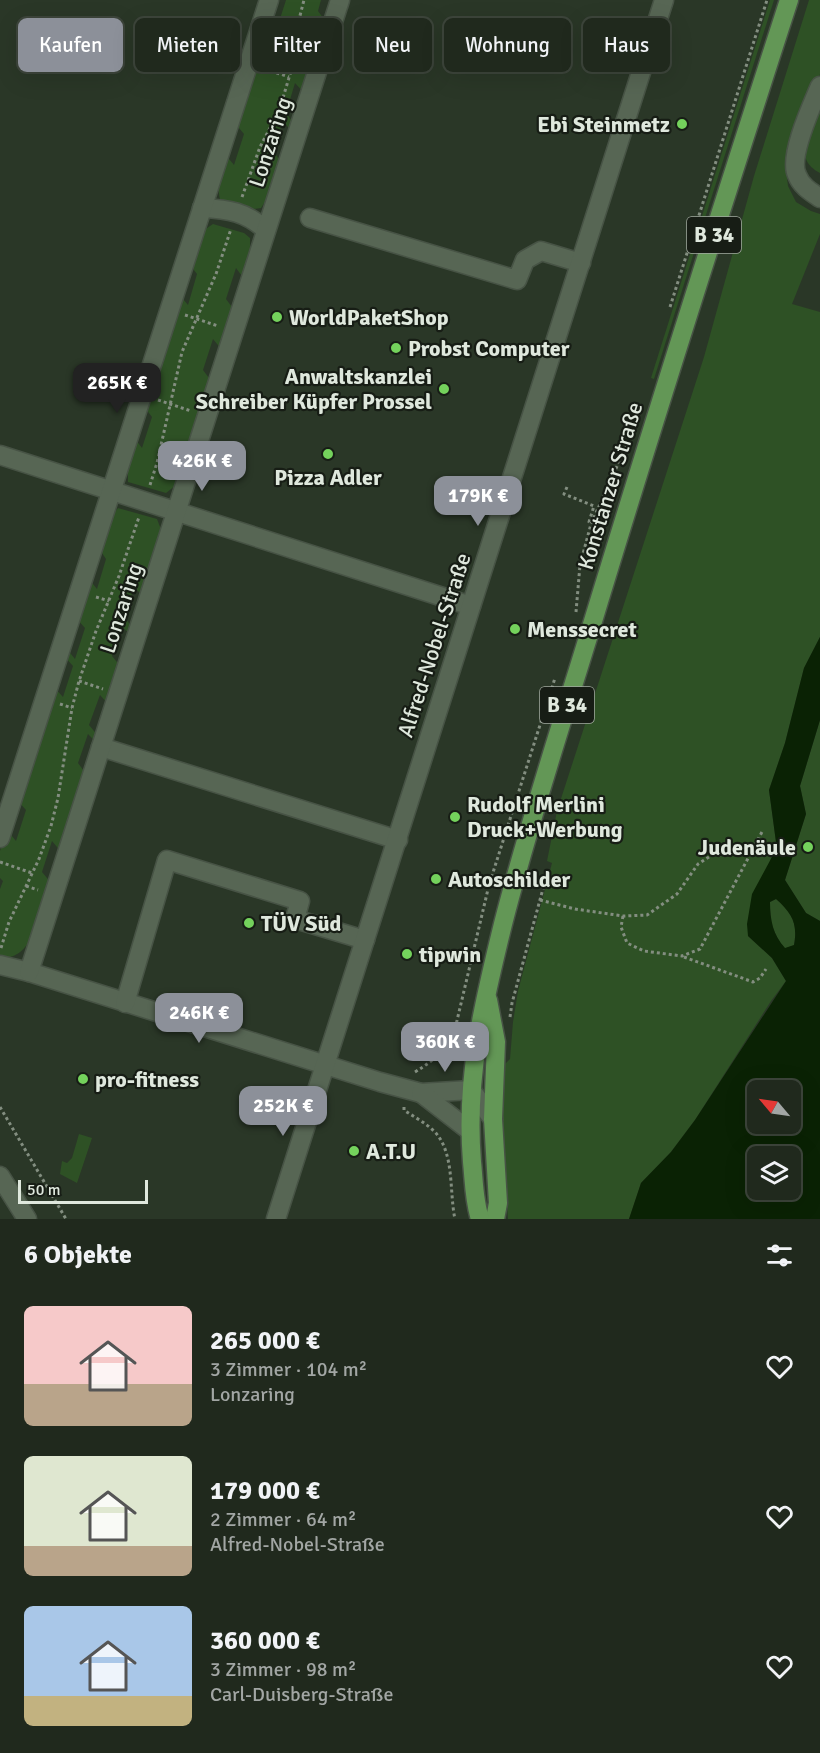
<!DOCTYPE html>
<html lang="de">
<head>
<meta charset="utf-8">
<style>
  body { margin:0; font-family:Signika,sans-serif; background:#283126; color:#f1f3f6; height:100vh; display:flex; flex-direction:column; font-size:22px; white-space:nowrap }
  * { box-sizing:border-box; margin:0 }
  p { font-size:20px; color:#a2a6a4 }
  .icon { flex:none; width:33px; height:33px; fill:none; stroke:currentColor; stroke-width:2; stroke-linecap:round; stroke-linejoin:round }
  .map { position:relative; height:1219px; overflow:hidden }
  .side { display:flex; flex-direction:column; background:#20291d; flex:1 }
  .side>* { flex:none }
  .banner { position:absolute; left:18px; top:18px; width:784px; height:54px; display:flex; gap:12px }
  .needle { width:39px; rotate:299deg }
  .controls { position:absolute; left:747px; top:1080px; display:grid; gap:12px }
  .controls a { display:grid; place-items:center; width:54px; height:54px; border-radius:9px; background:#20291d; box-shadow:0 6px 24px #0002,0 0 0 2px #3d453b; font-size:30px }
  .scale { position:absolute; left:18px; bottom:15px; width:130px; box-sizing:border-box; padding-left:6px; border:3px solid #dfe8dd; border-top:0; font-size:16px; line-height:21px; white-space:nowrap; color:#dfe8dd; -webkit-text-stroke:4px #171d15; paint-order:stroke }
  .price { position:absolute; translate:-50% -51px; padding:0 14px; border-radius:12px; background:#8c9099; color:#fff; font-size:20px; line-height:39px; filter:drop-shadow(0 2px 3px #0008) }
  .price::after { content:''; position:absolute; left:50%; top:36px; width:18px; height:14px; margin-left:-9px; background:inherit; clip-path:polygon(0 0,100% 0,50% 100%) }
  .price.on { background:#222; color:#fff }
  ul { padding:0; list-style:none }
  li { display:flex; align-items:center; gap:18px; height:150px; padding:0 24px }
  li span { display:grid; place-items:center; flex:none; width:168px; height:120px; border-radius:9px; color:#555 }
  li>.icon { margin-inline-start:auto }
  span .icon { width:72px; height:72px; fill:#fffc; stroke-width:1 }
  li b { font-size:26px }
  h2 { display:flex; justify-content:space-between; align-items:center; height:72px; padding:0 24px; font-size:26px }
  .chip { padding:0 21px; border-radius:9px; background:#20291d; box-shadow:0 6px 24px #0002,0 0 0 2px #3d453b; font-size:21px; line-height:54px }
  .chip.on { background:#8c9099; color:#fff }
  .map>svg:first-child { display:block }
  .green { fill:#2e5125 }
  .water { fill:#0a2204; fill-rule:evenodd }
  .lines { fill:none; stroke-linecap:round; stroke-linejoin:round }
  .minor-casing { stroke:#475345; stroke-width:21 }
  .major-casing { stroke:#475345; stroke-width:21 }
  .path { stroke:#838e80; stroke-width:3; stroke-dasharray:3 3; stroke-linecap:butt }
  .minor { stroke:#576654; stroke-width:18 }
  .major { stroke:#639756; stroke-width:18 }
  .poi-dot { fill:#74d25c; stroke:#171d15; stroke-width:2 }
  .labels { text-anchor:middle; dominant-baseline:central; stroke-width:4.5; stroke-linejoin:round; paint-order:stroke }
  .shield { fill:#171d15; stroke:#a3aba1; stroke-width:1.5 }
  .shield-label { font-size:21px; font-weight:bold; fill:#dfe8dd }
  .poi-label { font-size:22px; font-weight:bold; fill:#dfe8dd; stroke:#171d15; text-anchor:start }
  .street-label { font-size:22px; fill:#dfe8dd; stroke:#171d15 }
</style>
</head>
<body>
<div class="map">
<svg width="820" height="1219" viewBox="0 0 820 1219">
  <rect width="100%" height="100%" fill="#2a3727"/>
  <g class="green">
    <path d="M286,0h35l-3,11 9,12 -3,7 -9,-11 -10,31 10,12 -10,32 -10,-11 -9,30 9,12 -3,7 -9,-11 -10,30 9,12 -10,28 -11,17 -7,1 -34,-10c-4,-15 1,-31 5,-45l9,11 10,-31 -10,-12 22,-70 10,11 10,-31 -10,-12 3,-6 9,11z"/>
    <polygon points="770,0 774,0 654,379 651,378"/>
    <polygon points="809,0 820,0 820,74 787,153 786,170 788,186 796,202 811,211 820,214 820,234 792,304 820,312 820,637 804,668 785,743 769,790 776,842 748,936 772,958 786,981 771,1001 695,1120 671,1152 641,1183 629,1219 508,1219 501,1113 501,1065 506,1063 510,1059 513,1022 518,991 552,863 547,861 557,811 704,357 754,176"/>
    <path d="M820,106v67c-6,-3 -12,-8 -14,-14 -3,-11 10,-42 14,-53z"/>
    <polygon points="213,224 244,233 250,238 250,263 245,280 236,268 226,299 235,311 222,350 213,339 203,370 212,382 176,485 166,493 128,482 128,460 133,436 142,448 152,417 143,405 178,293 188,305 197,274 188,262 204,230"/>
    <path d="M118,508l39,11 5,13 -18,65 -10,-10 -10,30 10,12 -3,6 -10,-9 -9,30 9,11 -12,38 -9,-10 -11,30 10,12 -2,6 -9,-9 -10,29 9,12 -25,78 -10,-12 -10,31 10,12c-8,23 -20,80 -52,73v-68l3,-8 -3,-3v-27l7,-21 9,11 10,-31 -9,-10 36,-114 10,11 10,-31 -9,-10 2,-8 9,11 10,-31 -9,-10 12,-40 9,11 9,-30 -8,-12 13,-30z"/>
    <polygon points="820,720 820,921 806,913 785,880 806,814 800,786"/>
    <path d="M776,899c16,14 22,24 18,46l-9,4c-13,-16 -15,-28 -15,-47z"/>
    <polygon points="79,1134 92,1138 77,1183 60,1174 62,1161 67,1163 72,1158"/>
  </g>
  <path class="water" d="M820,637v83l-20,66 6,28 -21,66 21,33 14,8v298h-191l12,-36 30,-31 24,-32 91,-139 -14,-23 -24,-22 -1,-12 5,-30 21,-39 3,-13 -7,-52 16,-47 19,-75zM776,899c16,14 22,25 18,46l-9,3c-12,-13 -15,-28 -15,-46zM758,1090h32v34h-32zM758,1156h32v34h-32z"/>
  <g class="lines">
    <defs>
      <g id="minor">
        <path d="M820,86c-8,19 -32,71 -23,89 4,11 14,17 23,23"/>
        <path d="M202,208c27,1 44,4 64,22"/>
        <polyline points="310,218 517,280 525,260 541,251 581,263"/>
        <polyline points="0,455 471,606"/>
        <polyline points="101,747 398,840"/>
        <polyline points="0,838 269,0"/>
        <polyline points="0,965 29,972 380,1082 421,1093 471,1090 493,1119"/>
        <polyline points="29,972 340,0"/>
        <polyline points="125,1003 167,860 300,901 295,919 365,940"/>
        <polyline points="421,1093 470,1131"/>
        <polyline points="0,1176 27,1219"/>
        <polyline points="276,1219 664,0"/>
      </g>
      <g id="major">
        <polyline points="488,1000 496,1042 493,1119 498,1203 495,1219"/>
        <path d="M480,1219c-6,-18 -6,-38 -8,-57 -7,-84 11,-157 31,-238 25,-98 57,-195 87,-293 64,-211 131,-421 199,-631"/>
      </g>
    </defs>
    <use href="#minor" class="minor-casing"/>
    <use href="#major" class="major-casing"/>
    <g class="path">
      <polyline points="265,69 289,77"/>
      <polyline points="242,197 260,147 279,111 291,71 294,39 304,0"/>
      <polyline points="670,307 767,0"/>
      <polyline points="185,315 218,326"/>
      <polyline points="158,400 191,411"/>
      <polyline points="150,485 157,463 182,352 216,274 231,229"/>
      <polyline points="567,487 564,494 594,506 589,522 591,524"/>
      <polyline points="96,597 109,601"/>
      <polyline points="576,612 580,565 591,524 628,442"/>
      <polyline points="79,681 103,689"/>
      <polyline points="60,704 72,708"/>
      <polyline points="0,862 32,873"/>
      <polyline points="26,886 38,890"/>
      <polyline points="540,900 575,909 623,916 647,915 677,894 698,864 712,855 731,855"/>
      <polyline points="623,916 621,927 627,943 644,951 682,956 700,949 763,830"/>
      <polyline points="1,948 9,922 39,859 51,826 58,798 72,708 79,681 96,631 119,576 139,517"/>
      <polyline points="684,957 753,982 760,978 766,969"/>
      <polyline points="510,1017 512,1003 547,874"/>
      <path d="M415,1072c21,-13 28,-20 40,-43l34,-144 66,-207"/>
      <polyline points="0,1107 66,1219"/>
      <path d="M404,1107v3c10,7 22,13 31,22 20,22 14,60 20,87"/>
    </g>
    <use href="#minor" class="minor"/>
    <use href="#major" class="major"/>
  </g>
  <g class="poi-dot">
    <circle cx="682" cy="124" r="6"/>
    <circle cx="277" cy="317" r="6"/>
    <circle cx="396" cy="348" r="6"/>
    <circle cx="444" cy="389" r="6"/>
    <circle cx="328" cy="454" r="6"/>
    <circle cx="515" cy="629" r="6"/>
    <circle cx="455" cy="817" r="6"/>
    <circle cx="808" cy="847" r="6"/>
    <circle cx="436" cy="879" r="6"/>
    <circle cx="249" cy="923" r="6"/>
    <circle cx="407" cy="954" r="6"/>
    <circle cx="83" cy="1079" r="6"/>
    <circle cx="354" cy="1151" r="6"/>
  </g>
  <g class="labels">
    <g class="shield">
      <rect x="687" y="217" width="54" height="36" rx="4.5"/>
      <rect x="540" y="687" width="54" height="36" rx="4.5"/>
    </g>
    <g class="shield-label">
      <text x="714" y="235">B 34</text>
      <text x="567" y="705">B 34</text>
    </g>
    <g class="poi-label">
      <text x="670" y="124" text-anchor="end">Ebi Steinmetz</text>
      <text x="289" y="317">WorldPaketShop</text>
      <text x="408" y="348">Probst Computer</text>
      <text x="432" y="376" text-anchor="end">Anwaltskanzlei<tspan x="432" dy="25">Schreiber Küpfer Prossel</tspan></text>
      <text x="328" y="477" text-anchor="middle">Pizza Adler</text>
      <text x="527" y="629">Menssecret</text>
      <text x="467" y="804">Rudolf Merlini<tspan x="467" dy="25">Druck+Werbung</tspan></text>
      <text x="796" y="847" text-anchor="end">Judenäule</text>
      <text x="448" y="879">Autoschilder</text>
      <text x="261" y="923">TÜV Süd</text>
      <text x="419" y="954">tipwin</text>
      <text x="95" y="1079">pro-fitness</text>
      <text x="366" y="1151">A.T.U</text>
    </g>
    <g class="street-label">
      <text transform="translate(270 142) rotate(-72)">Lonzaring</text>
      <text transform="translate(610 486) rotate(-73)">Konstanzer Straße</text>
      <text transform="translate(121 608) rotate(-72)">Lonzaring</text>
      <text transform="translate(434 645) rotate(-72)">Alfred-Nobel-Straße</text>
    </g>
  </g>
</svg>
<div class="controls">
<a><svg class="needle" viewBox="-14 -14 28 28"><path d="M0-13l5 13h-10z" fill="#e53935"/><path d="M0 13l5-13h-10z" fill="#a2a6a4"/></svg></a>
<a><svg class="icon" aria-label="layers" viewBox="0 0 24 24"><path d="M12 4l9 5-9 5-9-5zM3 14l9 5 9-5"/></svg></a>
</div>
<div class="scale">50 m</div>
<b class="price on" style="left:117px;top:414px">265K €</b>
<b class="price" style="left:202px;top:492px">426K €</b>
<b class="price" style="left:478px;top:527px">179K €</b>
<b class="price" style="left:199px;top:1044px">246K €</b>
<b class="price" style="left:445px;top:1073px">360K €</b>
<b class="price" style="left:283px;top:1137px">252K €</b>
<div class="banner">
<a class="chip on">Kaufen</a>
<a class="chip">Mieten</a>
<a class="chip">Filter</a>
<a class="chip">Neu</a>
<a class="chip">Wohnung</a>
<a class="chip">Haus</a>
</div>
</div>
<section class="side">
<h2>6 Objekte<svg class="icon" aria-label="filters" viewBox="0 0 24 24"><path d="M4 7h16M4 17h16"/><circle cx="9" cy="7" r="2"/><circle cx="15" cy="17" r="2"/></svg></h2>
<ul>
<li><span style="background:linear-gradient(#f6c9c9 65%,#b9a48a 0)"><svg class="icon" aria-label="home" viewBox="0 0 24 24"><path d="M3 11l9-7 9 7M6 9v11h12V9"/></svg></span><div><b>265 000 €</b><p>3 Zimmer · 104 m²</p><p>Lonzaring</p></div><svg class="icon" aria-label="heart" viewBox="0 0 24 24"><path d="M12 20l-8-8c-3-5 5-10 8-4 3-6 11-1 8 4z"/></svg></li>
<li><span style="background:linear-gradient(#dfe7d0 75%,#b9a48a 0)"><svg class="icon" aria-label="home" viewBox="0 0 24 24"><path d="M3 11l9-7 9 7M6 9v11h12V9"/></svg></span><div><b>179 000 €</b><p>2 Zimmer · 64 m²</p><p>Alfred-Nobel-Straße</p></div><svg class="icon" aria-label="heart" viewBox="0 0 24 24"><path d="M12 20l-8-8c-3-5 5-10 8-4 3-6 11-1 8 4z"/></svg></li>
<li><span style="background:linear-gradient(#a9c7e8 75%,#c2b280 0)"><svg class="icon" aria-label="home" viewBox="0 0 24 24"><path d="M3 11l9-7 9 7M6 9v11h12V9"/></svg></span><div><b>360 000 €</b><p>3 Zimmer · 98 m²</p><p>Carl-Duisberg-Straße</p></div><svg class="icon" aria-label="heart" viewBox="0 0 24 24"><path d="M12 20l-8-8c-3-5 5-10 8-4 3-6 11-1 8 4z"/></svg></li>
</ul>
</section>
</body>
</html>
